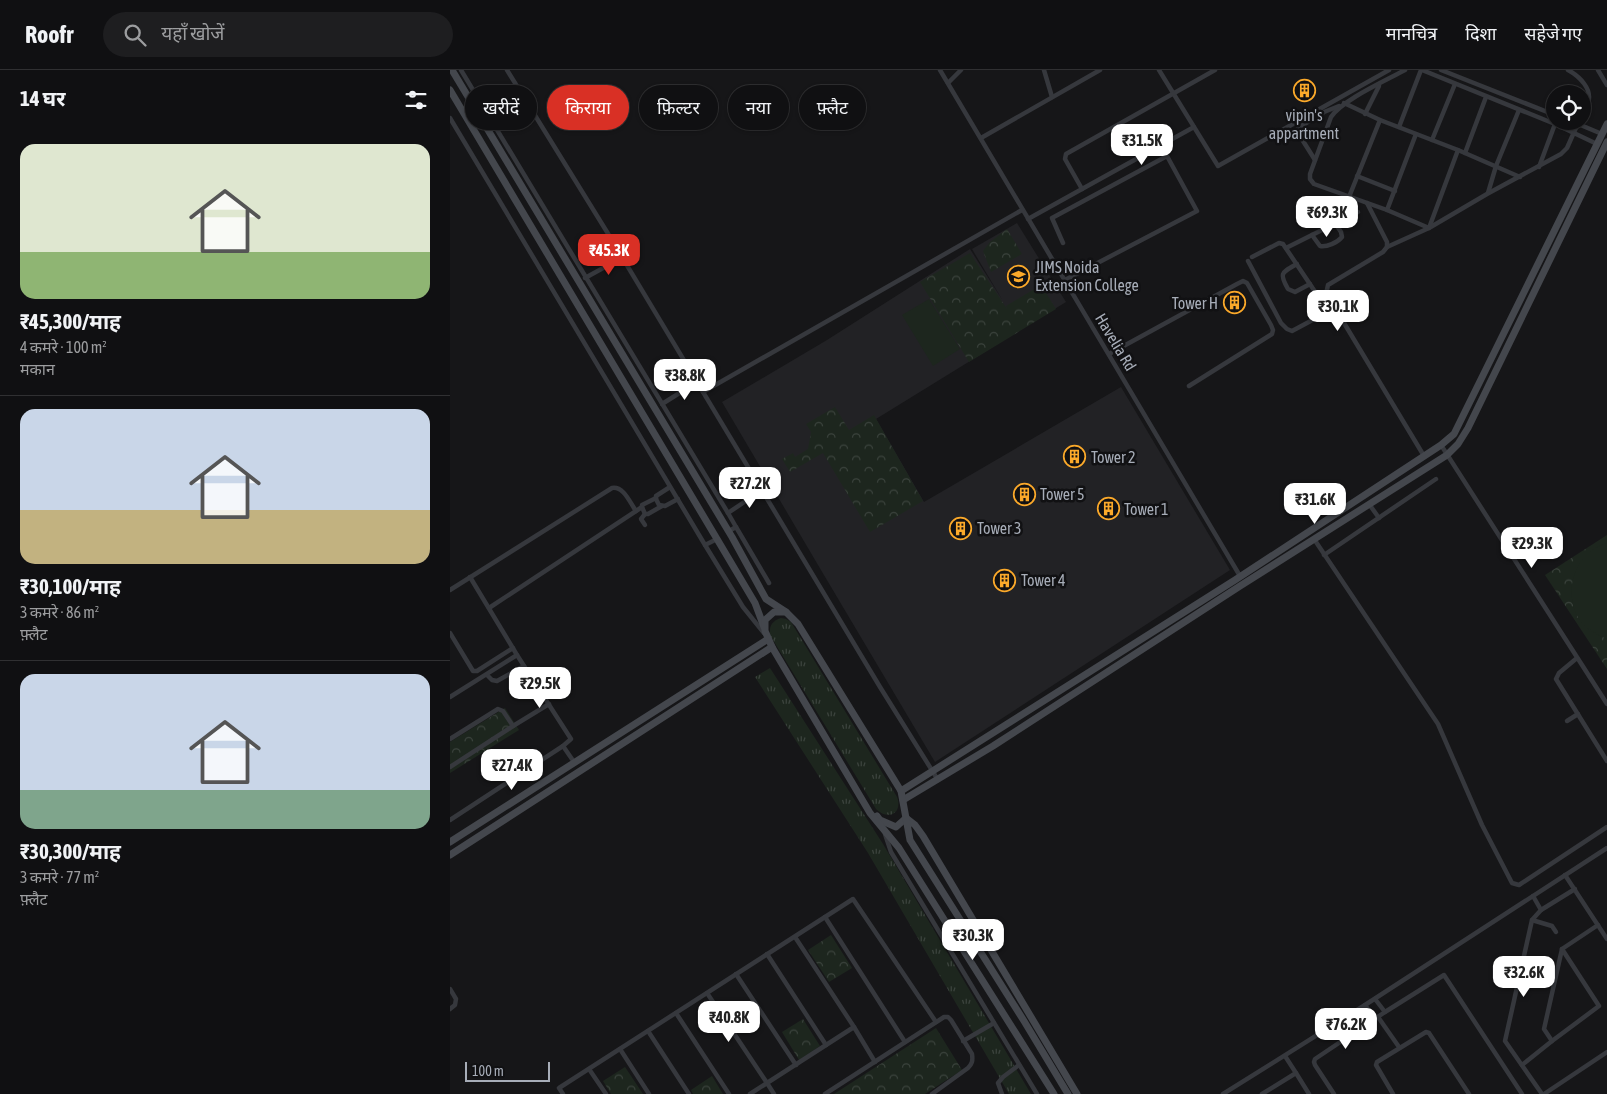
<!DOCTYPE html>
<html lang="hi">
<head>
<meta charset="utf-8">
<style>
  body { margin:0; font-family:"Asap Condensed","Noto Sans Devanagari",sans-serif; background:#1e1e20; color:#f1f3f6; height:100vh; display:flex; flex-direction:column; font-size:19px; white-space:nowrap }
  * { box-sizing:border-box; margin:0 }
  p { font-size:16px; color:#9c9d9f }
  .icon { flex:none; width:28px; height:28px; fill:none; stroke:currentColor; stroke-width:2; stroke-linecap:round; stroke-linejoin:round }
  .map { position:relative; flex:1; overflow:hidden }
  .side { display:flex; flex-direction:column; background:#101012; width:450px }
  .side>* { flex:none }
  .guide { position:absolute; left:15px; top:15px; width:475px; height:45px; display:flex; gap:10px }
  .fabs { position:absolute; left:1096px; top:15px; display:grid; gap:10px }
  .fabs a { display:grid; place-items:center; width:45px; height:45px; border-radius:50%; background:#101012; box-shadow:0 1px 4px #0004,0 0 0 1px #303032; font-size:25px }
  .scale { position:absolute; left:15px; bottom:12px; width:85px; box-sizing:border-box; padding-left:5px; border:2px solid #a7adb8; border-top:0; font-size:14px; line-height:18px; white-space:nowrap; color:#a7adb8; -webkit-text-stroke:4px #111113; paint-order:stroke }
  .price { position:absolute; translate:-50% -42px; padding:0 11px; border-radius:10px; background:#fff; color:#222; font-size:16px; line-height:32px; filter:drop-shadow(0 1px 2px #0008) }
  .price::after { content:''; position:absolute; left:50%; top:30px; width:15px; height:11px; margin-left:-8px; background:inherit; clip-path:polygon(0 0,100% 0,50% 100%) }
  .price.current { background:#d93025; color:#fff }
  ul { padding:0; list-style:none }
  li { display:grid; align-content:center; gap:10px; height:265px; padding:0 20px }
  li+li { border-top:1px solid #303032 }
  li span { display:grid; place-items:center; height:155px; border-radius:15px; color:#555 }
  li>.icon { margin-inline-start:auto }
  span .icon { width:90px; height:90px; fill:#fffc; stroke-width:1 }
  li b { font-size:21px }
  h2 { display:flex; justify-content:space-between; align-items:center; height:60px; padding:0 20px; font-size:21px }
  .tag { padding:0 18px; border-radius:22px; background:#101012; box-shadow:0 1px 4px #0004,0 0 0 1px #303032; font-size:18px; line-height:45px }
  .tag.current { background:#d93025; color:#fff }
  header { display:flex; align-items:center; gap:30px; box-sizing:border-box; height:70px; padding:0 25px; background:#101012; border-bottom:1px solid #303032 }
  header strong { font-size:24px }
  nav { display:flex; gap:28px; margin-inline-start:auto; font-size:18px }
  .search { width:350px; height:45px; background:#1e1e20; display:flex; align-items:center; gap:12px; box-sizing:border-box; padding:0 18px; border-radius:28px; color:#9c9d9f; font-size:19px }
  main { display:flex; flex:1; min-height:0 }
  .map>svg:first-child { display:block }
  .built { fill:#222225 }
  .grass { fill:url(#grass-tufts) }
  .park { fill:url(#park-crowns) }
  .pitch { fill:#1d261e }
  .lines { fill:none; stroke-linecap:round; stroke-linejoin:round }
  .street { stroke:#36383d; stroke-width:4.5 }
  .secondary { stroke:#44474d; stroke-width:7 }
  .labels { text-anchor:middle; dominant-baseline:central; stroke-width:5; stroke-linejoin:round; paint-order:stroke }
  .poi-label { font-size:16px; fill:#a7adb8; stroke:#111113; text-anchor:start }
  .street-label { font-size:16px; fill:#a7adb8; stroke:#111113 }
</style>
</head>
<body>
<header>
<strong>Roofr</strong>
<div class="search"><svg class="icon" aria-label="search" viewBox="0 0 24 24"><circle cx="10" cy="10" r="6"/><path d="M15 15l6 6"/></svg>यहाँ खोजें</div>
<nav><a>मानचित्र</a><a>दिशा</a><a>सहेजे गए</a></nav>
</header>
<main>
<section class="side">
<h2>14 घर<svg class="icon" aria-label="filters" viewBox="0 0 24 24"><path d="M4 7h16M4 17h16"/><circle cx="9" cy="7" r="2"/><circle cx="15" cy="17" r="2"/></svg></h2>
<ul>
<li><span style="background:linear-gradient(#dfe7d0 70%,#8fb573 0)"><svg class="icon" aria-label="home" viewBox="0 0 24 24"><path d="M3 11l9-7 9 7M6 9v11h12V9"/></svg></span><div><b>₹45,300/माह</b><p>4 कमरे · 100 m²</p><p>मकान</p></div></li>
<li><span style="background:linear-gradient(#c9d6e8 65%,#c2b280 0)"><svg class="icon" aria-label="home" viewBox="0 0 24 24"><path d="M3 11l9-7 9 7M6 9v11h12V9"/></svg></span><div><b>₹30,100/माह</b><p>3 कमरे · 86 m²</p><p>फ़्लैट</p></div></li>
<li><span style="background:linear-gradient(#c9d6e8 75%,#7fa58c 0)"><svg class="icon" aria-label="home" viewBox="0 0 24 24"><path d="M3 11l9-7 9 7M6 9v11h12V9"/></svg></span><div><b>₹30,300/माह</b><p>3 कमरे · 77 m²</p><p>फ़्लैट</p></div></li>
</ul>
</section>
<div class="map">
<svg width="1157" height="1024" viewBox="0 0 1157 1024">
  <defs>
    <pattern id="grass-tufts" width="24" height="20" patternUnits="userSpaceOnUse" patternTransform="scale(1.25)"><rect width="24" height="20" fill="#1d261e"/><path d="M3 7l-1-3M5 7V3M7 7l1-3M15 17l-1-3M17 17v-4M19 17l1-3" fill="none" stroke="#3b433d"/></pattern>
    <pattern id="park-crowns" width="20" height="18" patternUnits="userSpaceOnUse" patternTransform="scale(1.25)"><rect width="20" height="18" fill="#1d261e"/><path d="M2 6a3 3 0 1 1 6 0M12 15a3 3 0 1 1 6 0" fill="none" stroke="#3b433d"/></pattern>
  </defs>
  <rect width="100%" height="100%" fill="#161618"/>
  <polygon class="built" points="567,153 616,232 426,349 474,432 671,317 780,500 485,692 368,495 373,492 368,495 272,332 377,270 520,179 553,231 522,179"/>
  <g class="grass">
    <path d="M331,548l5,1 5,3 106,175c6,16 -9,24 -21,12l-106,-174c-1,-9 2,-14 11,-17z"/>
    <polygon points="320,598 433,774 581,1024 559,1024 418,783 305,607"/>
  </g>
  <g class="park">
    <polygon points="557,159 572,184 541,202 533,181 540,172"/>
    <polygon points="520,183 557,239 556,236 591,215 606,239 519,292 470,212"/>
    <polygon points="385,337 399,360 424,345 473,431 420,462 373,383 340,402 332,389 343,383 345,387 358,379 361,362 356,354"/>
    <polygon points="1157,465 1157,599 1095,505"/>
    <polygon points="55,638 69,660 0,703 0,672"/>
    <polygon points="381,865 402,898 379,912 358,880"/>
    <polygon points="353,949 370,976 349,990 332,962"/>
    <polygon points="486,958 512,1000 475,1024 384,1024"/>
    <polygon points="175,997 193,1024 161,1024 153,1011"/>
    <polygon points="262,1006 273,1024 243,1024 241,1020"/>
  </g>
  <g class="pitch">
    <polygon points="479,229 510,279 483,296 452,245"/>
    <path d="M1157,473v96c-11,-5 -21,-10 -28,-20 -17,-28 -4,-67 28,-76z"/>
  </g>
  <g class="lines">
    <g class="street">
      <polyline points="11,0 278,443 286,457 279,461"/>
      <polyline points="57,0 157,162 430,617 488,710"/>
      <polyline points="490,0 790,506"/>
      <polyline points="594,0 602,27"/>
      <polyline points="709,0 768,96 939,0"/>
      <path d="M955,0c-20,11 -63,30 -74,47l-21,57v5l4,5 73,26 42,18 58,-34 74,-40 6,-6 12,-27"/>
      <polyline points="972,0 1105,54 1147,74"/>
      <polyline points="991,0 1105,45"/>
      <path d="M1118,0c11,6 25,19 20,33 -1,4 -4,8 -6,11"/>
      <polyline points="1148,0 1157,15"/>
      <polyline points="498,13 511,0"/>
      <polyline points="894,33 930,50 1008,80 1070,107"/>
      <polyline points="915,44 929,16"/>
      <polyline points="0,48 255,475 293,537 314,563"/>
      <polyline points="1121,51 1152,64"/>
      <polyline points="949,57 971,0"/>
      <polyline points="531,68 650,0"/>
      <polyline points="982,70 1005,14"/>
      <polyline points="1015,83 1036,27"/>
      <polyline points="865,90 848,63 848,58 874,42 889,36"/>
      <polyline points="1089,97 1105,54"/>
      <polyline points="907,106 945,121"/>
      <polyline points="632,119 744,57"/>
      <polyline points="1038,123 1046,96 1069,40"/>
      <polyline points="899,127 930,50"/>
      <polyline points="937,140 966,64"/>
      <polyline points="578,149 632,119 615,89 616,84 765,0"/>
      <path d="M862,165l8,11c7,1 17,-3 22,-9l-1,-5 -6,-9"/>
      <polyline points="613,173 602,148 717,86 747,141 615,210"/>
      <polyline points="937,177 979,158 1008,80"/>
      <polyline points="836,178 908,142"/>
      <polyline points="802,187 829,173 833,174 878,241"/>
      <polyline points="798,191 831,253 837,259 842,261 885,238 974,386"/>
      <path d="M847,194c-16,9 -18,9 -9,25l7,3 15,-8"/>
      <polyline points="135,208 173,187"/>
      <polyline points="885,238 876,224 878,215 933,182 937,177 937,172 917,133"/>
      <polyline points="659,284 787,214 793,211 797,213 821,255 823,260 822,264 739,316"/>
      <polyline points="253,322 572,140"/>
      <polyline points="212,334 247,312"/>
      <polyline points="991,375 1157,634"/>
      <polyline points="220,417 206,426 206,429 209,435 215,436 228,429"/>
      <polyline points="206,428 192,435 192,437 195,444 198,444 212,436"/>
      <polyline points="919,434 929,448"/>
      <polyline points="278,443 312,420"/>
      <polyline points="195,455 191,449 195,444"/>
      <polyline points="286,457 319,513"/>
      <polyline points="864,469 988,654 1032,755 1062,813 1069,815 1157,757"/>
      <polyline points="255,475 267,469"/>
      <polyline points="874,485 986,409"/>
      <polyline points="20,507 67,585 121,669 113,676 124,692"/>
      <path d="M0,520l162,-102c12,-2 18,15 24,23"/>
      <polyline points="39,538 192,437"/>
      <polyline points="0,563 23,601 27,601 63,578"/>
      <polyline points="1127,588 1109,603 1106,609 1157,691"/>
      <polyline points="37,605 42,610 47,611 74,596"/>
      <polyline points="0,627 67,585"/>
      <polyline points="1117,651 1128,644"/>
      <polyline points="0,669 48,639 53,641 63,656"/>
      <polyline points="0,697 63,656 99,634"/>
      <polyline points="0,750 113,676"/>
      <polyline points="435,764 441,782 587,1024"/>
      <polyline points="1115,805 1157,869"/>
      <polyline points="1083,826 1091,840 1082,850 1055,971 1092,1024"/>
      <polyline points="1091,840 1125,819"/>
      <polyline points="375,847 455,972"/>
      <polyline points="1082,850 1102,856 1106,862"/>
      <polyline points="345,867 404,957"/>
      <polyline points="317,884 376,975"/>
      <polyline points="286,904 346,995"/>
      <polyline points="0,919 6,929 5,935 0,939"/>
      <polyline points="257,923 317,1013 404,957 425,992"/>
      <polyline points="925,929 935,942"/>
      <polyline points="915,935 922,945"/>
      <polyline points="226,943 279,1024"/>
      <polyline points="928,947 949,977"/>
      <polyline points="198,961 239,1024"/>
      <polyline points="513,971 544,953"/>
      <polyline points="1102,971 1149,936 1112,879"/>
      <polyline points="170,979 199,1024"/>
      <polyline points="835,986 846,1003"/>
      <polyline points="1072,995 1102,971 1094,959 1112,879 1148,855"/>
      <polyline points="139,999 156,1024"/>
      <polyline points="113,1024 109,1018 403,829 486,952"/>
      <polyline points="300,1024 317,1013 324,1024"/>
      <path d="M375,1024l119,-77h4l3,3 21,34c1,7 0,10 -4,14l-36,26"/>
      <polyline points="552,1024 548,1013 553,1007 569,995"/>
      <polyline points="773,1024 915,935 1157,778"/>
      <polyline points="812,1024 846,1003 859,1024"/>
      <polyline points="884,1024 865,995 864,992 865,989 935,942 994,905 1072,1024"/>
      <polyline points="943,1024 926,995 927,992 976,962 979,963 1019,1024"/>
      <polyline points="1094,1024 1157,982"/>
    </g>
    <g class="secondary">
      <polyline points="2,0 282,467 316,529 336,542"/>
      <polyline points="0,20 267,469 305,533 314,557"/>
      <polyline points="451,721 785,510 991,375 1004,364 1157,54"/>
      <polyline points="453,730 543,676 790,516 997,385 1008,374 1018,358 1157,72"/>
      <polyline points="427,746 430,750 446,757 456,748"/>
      <polyline points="456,748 465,755 473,766 627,1024"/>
      <polyline points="0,772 318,569"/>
      <polyline points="0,785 322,577"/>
      <polyline points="604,1024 449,778 420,743 322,577 315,561 315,550 324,542 336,542 348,554 451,721 460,770 574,951 618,1024"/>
    </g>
  </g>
  <defs>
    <symbol id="building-ring" viewBox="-11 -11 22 22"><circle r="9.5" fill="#111113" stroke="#fba92a" stroke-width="1.5"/><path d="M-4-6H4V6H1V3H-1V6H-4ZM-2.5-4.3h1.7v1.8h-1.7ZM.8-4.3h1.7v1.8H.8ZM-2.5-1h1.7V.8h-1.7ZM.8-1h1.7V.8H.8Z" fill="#fba92a"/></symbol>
    <symbol id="school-ring" viewBox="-11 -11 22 22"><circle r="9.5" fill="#111113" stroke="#fba92a" stroke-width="1.5"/><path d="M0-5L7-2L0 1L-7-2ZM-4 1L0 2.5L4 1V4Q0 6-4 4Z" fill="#fba92a"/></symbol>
  </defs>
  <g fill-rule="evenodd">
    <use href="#building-ring" x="842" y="8" width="25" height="25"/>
    <use href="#school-ring" x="556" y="194" width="25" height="25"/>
    <use href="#building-ring" x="772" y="220" width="25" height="25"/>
    <use href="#building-ring" x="612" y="374" width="25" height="25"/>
    <use href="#building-ring" x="562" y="412" width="25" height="25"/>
    <use href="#building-ring" x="646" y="426" width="25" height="25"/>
    <use href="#building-ring" x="498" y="446" width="25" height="25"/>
    <use href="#building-ring" x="542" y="498" width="25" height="25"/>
  </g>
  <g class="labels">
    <g class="poi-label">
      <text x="854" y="45" text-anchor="middle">vipin's<tspan x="854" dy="18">appartment</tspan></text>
      <text x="585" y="197">JIMS Noida<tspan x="585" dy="18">Extension College</tspan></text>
      <text x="768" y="233" text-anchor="end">Tower H</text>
      <text x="641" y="387">Tower 2</text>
      <text x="590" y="424">Tower 5</text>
      <text x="674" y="439">Tower 1</text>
      <text x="527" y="458">Tower 3</text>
      <text x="571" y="510">Tower 4</text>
    </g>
    <g class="street-label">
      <text transform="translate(666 272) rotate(59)">Havelia Rd</text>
    </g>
  </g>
</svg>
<div class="fabs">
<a><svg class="icon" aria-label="locate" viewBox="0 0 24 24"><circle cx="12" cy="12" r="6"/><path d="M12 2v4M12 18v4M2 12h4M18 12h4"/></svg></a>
</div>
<div class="scale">100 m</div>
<b class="price" style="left:692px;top:96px">₹31.5K</b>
<b class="price" style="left:877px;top:168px">₹69.3K</b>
<b class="price current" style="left:159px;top:206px">₹45.3K</b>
<b class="price" style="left:888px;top:262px">₹30.1K</b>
<b class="price" style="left:235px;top:331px">₹38.8K</b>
<b class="price" style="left:300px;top:439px">₹27.2K</b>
<b class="price" style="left:865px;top:455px">₹31.6K</b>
<b class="price" style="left:1082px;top:499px">₹29.3K</b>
<b class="price" style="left:90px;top:639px">₹29.5K</b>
<b class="price" style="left:62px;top:721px">₹27.4K</b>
<b class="price" style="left:523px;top:891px">₹30.3K</b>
<b class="price" style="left:1074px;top:928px">₹32.6K</b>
<b class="price" style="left:279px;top:973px">₹40.8K</b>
<b class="price" style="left:896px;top:980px">₹76.2K</b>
<div class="guide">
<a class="tag">खरीदें</a>
<a class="tag current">किराया</a>
<a class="tag">फ़िल्टर</a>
<a class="tag">नया</a>
<a class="tag">फ़्लैट</a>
</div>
</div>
</main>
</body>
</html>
